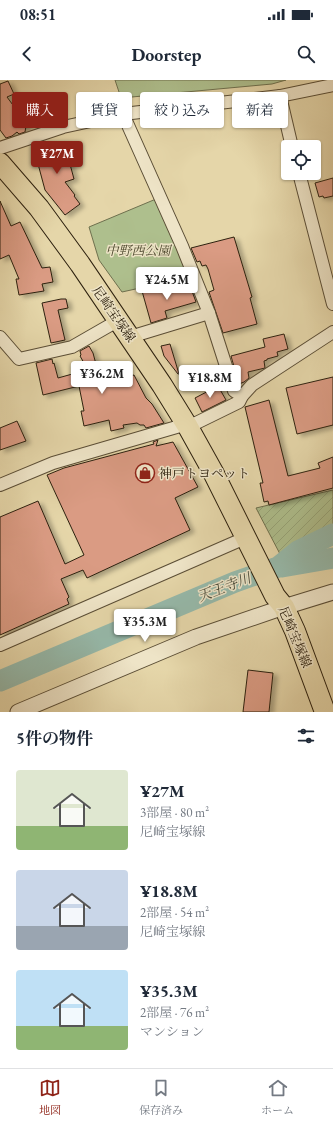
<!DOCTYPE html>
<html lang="ja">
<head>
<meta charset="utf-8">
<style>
  body { margin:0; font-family:"EB Garamond","Noto Serif JP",serif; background:#f6f6f7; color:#1f2937; height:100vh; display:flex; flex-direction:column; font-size:15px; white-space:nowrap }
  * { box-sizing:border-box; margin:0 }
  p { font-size:13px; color:#747a83 }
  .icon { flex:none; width:22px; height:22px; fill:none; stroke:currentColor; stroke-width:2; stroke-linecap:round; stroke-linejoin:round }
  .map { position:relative; height:632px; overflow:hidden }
  .drawer { display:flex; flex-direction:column; background:#fff; flex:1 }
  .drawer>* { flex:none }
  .hud { position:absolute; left:12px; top:12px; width:309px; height:36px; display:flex; gap:8px }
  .fabs { position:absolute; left:281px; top:60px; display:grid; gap:8px }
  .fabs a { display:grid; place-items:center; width:40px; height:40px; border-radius:4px; background:#fff; box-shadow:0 1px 3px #0004; font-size:20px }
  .price { position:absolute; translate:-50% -34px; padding:0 9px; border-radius:4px; background:#fff; color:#222; font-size:13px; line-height:26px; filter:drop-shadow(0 1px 2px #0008) }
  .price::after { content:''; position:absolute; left:50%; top:24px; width:12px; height:9px; margin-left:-6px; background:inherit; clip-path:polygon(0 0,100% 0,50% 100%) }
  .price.on { background:#8f2418; color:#fff }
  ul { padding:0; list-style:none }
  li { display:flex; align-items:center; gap:12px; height:100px; padding:0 16px }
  li span { display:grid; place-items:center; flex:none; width:112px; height:80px; border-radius:4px; color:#555 }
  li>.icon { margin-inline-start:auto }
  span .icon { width:48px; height:48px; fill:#fffc; stroke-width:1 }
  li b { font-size:17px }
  h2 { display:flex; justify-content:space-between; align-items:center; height:48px; padding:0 16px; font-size:17px }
  .pill { padding:0 14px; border-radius:4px; background:#fff; box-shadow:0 1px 3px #0004; font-size:14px; line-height:36px }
  .pill.on { background:#8f2418; color:#fff }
  .status { display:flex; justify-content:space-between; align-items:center; height:28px; padding:0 20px; background:#fff; direction:ltr }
  .status svg { height:11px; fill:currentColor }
  header { display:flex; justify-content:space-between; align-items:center; height:52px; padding:0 16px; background:#fff; font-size:18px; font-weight:700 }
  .tabs { display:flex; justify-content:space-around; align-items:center; height:56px; border-top:1px solid #e0e1e3; background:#fff; font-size:11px; color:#747a83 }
  .tabs a { display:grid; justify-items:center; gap:2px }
  .tabs .on { color:#8f2418 }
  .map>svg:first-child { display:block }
  .park { fill:#aebf8d; stroke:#6e704e }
  .garden { fill:url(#garden-furrows); stroke:#6e704e }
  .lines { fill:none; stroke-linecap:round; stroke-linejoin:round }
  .river { stroke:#96b9aa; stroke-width:21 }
  .building { fill:#da9b83; stroke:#2d210f; filter:url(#shadow) }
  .minor-casing { stroke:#5b4e36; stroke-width:14 }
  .tertiary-casing { stroke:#5b4e36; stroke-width:17 }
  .primary-casing { stroke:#2d210f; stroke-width:22 }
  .minor { stroke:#eee4c7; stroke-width:12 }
  .tertiary { stroke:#eee4c7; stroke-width:15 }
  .primary { stroke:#e5d6a9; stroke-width:20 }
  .labels { text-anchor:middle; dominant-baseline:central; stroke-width:3; stroke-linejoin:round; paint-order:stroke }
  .park-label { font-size:13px; font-style:italic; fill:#4d482e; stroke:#eee4c7 }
  .street-label { font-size:13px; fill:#2d210f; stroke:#eee4c7 }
  .poi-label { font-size:13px; fill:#2d210f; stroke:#eee4c7; text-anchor:start }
  .water-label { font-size:14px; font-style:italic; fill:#4c4f3e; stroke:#eee4c7 }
</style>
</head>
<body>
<div class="status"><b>08:51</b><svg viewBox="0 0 49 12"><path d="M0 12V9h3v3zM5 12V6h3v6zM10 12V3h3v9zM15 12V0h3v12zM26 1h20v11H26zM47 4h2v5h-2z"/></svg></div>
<header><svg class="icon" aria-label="back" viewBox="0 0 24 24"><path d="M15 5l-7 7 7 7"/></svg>Doorstep<svg class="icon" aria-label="search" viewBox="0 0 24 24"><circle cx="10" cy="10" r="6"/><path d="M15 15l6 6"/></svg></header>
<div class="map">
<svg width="333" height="632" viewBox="0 0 333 632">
  <defs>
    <pattern id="garden-furrows" width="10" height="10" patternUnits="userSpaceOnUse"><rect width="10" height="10" fill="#aebf8d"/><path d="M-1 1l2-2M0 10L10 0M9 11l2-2" fill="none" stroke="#96a478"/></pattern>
    <filter id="shadow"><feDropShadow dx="4.5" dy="2.5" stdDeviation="2" flood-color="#0004"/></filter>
  </defs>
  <rect width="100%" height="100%" fill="#e5d6a9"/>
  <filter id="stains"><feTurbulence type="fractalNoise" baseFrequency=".005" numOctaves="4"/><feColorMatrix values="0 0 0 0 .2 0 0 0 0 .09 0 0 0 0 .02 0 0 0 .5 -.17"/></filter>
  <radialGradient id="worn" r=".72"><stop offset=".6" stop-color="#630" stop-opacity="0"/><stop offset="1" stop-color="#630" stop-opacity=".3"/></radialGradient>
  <g class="park">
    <polygon points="115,0 286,0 272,4 121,18"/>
    <polygon points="156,119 191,195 141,210 140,208 122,212 99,180 89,147"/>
  </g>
  <polygon class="garden" points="333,410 333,447 280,474 256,428"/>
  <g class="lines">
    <g class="river">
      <polyline points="282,487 333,478"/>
      <polyline points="0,601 235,502 278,487 298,471 333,454"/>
    </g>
  </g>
  <g class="building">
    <polygon points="8,1 14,14 7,17 21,36 25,33 31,42 26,46 25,52 19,54 17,52 12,56 6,58 0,50 0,4"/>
    <polygon points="64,62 74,99 65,102 75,115 74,116 80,124 65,135 45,110 34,69"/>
    <polygon points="333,98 333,116 324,118 323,116 319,117 315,103"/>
    <polygon points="0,121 11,146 20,142 42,188 50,187 53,202 42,204 44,211 19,215 16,199 19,199 9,175 0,179"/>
    <polygon points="234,157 252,217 250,218 257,244 223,253 209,212 214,210 208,189 206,185 202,186 200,181 197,182 191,168"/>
    <polygon points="189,203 196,222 165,231 167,238 151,243 142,211 157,206 159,212"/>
    <polygon points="61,219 66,219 68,228 58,230 65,260 51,263 42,223"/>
    <polygon points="284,254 288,269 277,272 278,276 267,279 267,280 264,281 265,288 248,292 249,298 244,302 239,304 231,276 265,267 263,259"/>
    <polygon points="170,264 179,294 178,294 164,276 161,266"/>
    <polygon points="89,266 93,273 101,303 134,295 146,318 152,324 164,343 146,348 144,345 140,345 137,343 123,345 124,348 111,351 109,340 84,346 81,331 84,331 79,306 43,315 36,283 52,279 53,284 54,283 58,298 83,291 81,284 84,283 80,276 81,275 80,271"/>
    <polygon points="333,297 333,345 297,354 286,308"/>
    <polygon points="218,306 226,320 202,332 195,318"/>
    <polygon points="269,320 288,396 320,388 318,383 333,377 333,408 269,425 268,421 264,422 260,403 263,403 245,327"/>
    <polygon points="17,341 26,361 0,370 0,348"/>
    <polygon points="158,360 156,366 173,362 198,407 175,418 190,450 87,498 83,490 61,499 69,517 67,519 69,524 0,555 0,437 38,421 65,484 84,475 47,395 64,388 154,364 153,362"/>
    <polygon points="248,590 273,593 269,632 243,632"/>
  </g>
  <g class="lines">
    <defs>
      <g id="minor">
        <polyline points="280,16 292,67"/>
        <polyline points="123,34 182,166 209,233 234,311 242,316"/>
        <polyline points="0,68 63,47 123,34 280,16 333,5"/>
        <polyline points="299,93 333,224"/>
        <polyline points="0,257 19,279 72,267 119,240"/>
        <polyline points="130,257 209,233"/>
        <polyline points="188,347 239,322 242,316 252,305 333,252"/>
        <polyline points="0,405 53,383 187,344"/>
        <polyline points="0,565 245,458"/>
      </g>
      <polyline id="tertiary" points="18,632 196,557 284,527 333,512"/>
      <polyline id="primary" points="0,83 39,128 80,184 162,305 188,347 213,392 275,516 284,527 295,551 325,632"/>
    </defs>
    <use href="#minor" class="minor-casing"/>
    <use href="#tertiary" class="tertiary-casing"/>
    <use href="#primary" class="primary-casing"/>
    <use href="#minor" class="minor"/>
    <use href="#tertiary" class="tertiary"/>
    <use href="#primary" class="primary"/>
  </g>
  <defs>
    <symbol id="shop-ring" viewBox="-11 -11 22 22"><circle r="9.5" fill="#eee4c7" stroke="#8f2418" stroke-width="1.5"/><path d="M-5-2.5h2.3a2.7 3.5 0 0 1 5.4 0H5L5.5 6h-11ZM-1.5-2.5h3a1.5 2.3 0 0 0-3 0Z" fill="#8f2418"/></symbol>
  </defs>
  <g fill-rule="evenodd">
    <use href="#shop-ring" x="134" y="382" width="22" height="22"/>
  </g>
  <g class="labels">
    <g class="park-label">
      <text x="138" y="170">中野西公園</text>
    </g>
    <g class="street-label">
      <text transform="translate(114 234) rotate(55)">尼崎宝塚線</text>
      <text transform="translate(295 557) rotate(67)">尼崎宝塚線</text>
    </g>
    <g class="poi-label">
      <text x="159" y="393">神戸トヨペット</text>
    </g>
    <g class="water-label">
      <text transform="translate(224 507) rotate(-21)">天王寺川</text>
    </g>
  </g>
  <rect width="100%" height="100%" filter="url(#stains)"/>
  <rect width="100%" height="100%" fill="url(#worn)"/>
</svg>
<div class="fabs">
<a><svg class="icon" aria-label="locate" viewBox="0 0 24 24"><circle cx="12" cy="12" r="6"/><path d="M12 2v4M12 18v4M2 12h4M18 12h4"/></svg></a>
</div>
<b class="price on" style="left:57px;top:95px">¥27M</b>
<b class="price" style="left:167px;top:221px">¥24.5M</b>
<b class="price" style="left:102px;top:315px">¥36.2M</b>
<b class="price" style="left:210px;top:319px">¥18.8M</b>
<b class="price" style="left:145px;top:563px">¥35.3M</b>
<div class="hud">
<a class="pill on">購入</a>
<a class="pill">賃貸</a>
<a class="pill">絞り込み</a>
<a class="pill">新着</a>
</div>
</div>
<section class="drawer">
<h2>5件の物件<svg class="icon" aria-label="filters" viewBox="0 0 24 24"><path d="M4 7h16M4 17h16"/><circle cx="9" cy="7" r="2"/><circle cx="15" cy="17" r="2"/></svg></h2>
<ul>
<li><span style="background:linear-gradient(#dfe7d0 70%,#8fb573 0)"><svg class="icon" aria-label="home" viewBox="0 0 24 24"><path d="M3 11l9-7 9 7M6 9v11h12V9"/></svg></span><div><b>¥27M</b><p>3部屋 · 80 m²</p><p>尼崎宝塚線</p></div></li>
<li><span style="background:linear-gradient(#c9d6e8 70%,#9aa5b1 0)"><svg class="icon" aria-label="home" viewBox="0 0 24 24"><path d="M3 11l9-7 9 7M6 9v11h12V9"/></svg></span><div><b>¥18.8M</b><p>2部屋 · 54 m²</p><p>尼崎宝塚線</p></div></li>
<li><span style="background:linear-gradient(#bfe0f5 70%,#8fb573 0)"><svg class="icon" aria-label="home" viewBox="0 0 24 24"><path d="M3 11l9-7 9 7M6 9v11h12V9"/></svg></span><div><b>¥35.3M</b><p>2部屋 · 76 m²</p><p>マンション</p></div></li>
</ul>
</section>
<nav class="tabs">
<a class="on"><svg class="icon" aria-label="map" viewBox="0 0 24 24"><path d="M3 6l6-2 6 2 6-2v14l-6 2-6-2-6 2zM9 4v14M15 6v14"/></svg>地図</a>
<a><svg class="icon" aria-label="saved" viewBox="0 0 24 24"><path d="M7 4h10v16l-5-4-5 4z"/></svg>保存済み</a>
<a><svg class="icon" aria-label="home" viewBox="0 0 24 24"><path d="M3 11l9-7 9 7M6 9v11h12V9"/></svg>ホーム</a>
</nav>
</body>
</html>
